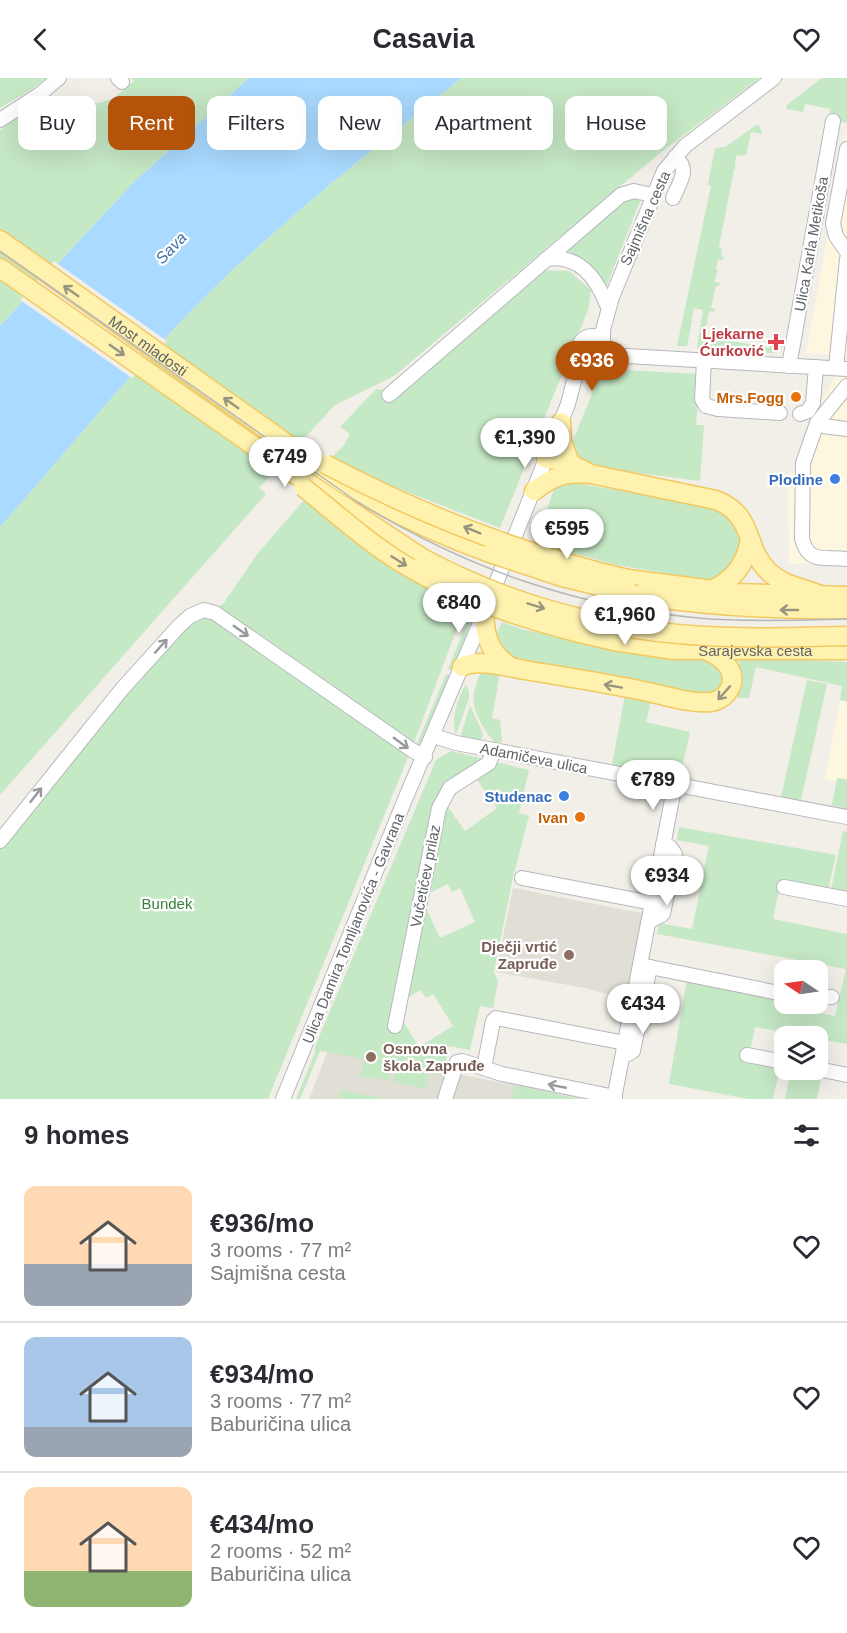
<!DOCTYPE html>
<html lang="en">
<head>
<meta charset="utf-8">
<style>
  body { margin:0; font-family:Arial,sans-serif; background:#f2f2f3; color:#2b2b33; height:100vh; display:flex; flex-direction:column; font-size:22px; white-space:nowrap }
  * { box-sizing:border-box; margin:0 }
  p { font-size:20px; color:#7c7c81 }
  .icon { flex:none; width:33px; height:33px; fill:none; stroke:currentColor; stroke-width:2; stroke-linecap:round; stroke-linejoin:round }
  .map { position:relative; height:1021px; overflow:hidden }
  .side { display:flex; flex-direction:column; background:#fff; flex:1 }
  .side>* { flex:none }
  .guide { position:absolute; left:18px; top:18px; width:812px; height:54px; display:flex; gap:12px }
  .needle { width:39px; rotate:283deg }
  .controls { position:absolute; left:774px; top:882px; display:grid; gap:12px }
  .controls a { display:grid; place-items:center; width:54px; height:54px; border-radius:12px; background:#fff; box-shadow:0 6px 24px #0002; font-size:30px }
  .price { position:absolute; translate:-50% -51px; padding:0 14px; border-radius:21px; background:#fff; color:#222; font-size:20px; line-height:39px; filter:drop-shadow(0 2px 3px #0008) }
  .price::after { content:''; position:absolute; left:50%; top:36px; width:18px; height:14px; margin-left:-9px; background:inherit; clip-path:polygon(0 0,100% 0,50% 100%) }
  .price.on { background:#b45309; color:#fff }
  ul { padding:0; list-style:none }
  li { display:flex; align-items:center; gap:18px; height:150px; padding:0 24px }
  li+li { border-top:2px solid #e1e1e2 }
  li span { display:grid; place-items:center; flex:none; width:168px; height:120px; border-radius:12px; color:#555 }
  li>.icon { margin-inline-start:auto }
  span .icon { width:72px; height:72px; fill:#fffc; stroke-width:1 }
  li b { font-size:26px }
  h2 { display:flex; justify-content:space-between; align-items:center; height:72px; padding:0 24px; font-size:26px }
  .pill { padding:0 21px; border-radius:12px; background:#fff; box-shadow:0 6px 24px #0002; font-size:21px; line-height:54px }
  .pill.on { background:#b45309; color:#fff }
  header { display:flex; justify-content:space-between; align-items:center; height:78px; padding:0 24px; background:#fff; font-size:27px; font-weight:800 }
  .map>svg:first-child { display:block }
  .commercial { fill:#fef7e0 }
  .education { fill:#e1ded6 }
  .green { fill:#c5e8c5; fill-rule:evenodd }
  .water { fill:#aadaff }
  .pier { fill:#f1efe8 }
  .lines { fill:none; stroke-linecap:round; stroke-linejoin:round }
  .minor-casing { stroke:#b5b8bc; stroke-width:16 }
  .major-casing { stroke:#f2c960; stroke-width:21 }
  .minor { stroke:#fff; stroke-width:14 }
  .major { stroke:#fff2af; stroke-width:18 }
  .tram { stroke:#b6b7b8; stroke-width:1.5 }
  .major-bridge-casing { stroke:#f2c960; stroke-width:21; stroke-linecap:butt }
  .major-bridge { stroke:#fff2af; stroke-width:18 }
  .oneway { stroke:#979581 }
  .oneway2 { stroke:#979a9d }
  .health-dot { fill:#e0444e; stroke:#fff; stroke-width:2 }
  .food-dot { fill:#e8710a; stroke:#fff; stroke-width:2 }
  .shop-dot { fill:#3f7fe0; stroke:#fff; stroke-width:2 }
  .education-dot { fill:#8d6e63; stroke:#fff; stroke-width:2 }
  .labels { text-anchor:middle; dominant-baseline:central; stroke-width:4.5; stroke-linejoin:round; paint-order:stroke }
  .street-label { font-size:15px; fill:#5f6368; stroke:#fff }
  .health-label { font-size:15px; font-weight:bold; fill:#be3a42; stroke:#fff; text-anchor:end }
  .food-label { font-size:15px; font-weight:bold; fill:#c56008; stroke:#fff; text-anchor:end }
  .shop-label { font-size:15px; font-weight:bold; fill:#366cbe; stroke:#fff; text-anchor:end }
  .park-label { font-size:15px; fill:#348238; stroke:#fff }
  .education-label { font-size:15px; font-weight:bold; fill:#785e54; stroke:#fff; text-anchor:end }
  .water-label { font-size:16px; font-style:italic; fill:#4174aa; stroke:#fff }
</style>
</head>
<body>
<header><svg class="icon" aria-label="back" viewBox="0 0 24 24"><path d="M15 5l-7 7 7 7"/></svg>Casavia<svg class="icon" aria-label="heart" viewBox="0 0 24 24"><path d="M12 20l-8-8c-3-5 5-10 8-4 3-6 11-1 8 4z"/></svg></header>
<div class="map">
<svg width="847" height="1021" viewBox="0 0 847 1021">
  <rect width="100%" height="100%" fill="#f1efe8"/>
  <g class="commercial">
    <polygon points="847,47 847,278 806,275 817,216"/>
    <polygon points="837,295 847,295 847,507 846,485 789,486 788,399 799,389 818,331"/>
    <polygon points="840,623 847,625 847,705 825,701"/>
  </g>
  <g class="education">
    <polygon points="513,810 646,836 631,918 625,921 585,910 496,894"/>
    <polygon points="338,947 444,985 448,994 581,1021 309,1021"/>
  </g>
  <g class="green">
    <polygon points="0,0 46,0 33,10 0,30"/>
    <polygon points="131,0 249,0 134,104 0,248 0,52 46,20 57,33 84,25 99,25 114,20 134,3"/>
    <path d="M461,0h299l-100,75 -266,223 -59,29 -76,83 7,6 -266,301v-268c71,-80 138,-165 215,-240 77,-75 163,-141 246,-209z"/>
    <polygon points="822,0 847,0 847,45 829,41 830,31 805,26 803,34 786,31 787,27"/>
    <polygon points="758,46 763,56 751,54 746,77 736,78 735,88 736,91 734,91 719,169 722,171 721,178 724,179 723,182 718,181 716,191 718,192 714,204 720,205 719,208 716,208 711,230 715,231 714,234 709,233 707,243 708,246 706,246 705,256 711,257 711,259 769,270 770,268 775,269 774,275 697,270 703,232 694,230 687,268 677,268 711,108 708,107 715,70 725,69"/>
    <polygon points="630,119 641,121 606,209 590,188 565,171"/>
    <polygon points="538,192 569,193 591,212 588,232 500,450 366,398 331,380 344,367 350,356 340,349 376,311 401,314"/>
    <polygon points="602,291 700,296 696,347 704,347 700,403 591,389 578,380 572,365"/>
    <path d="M561,403l141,23 32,13c13,39 12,36 -17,65l-100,-17 -71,-19 -10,-5 17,-49z"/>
    <polygon points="305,421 467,524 413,667 268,1021 0,1021 0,770 67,682 191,542 223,526 258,475"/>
    <polygon points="472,532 475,534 452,593 448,591"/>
    <path d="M502,544l22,8 141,26 49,4 11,16c-2,12 -7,16 -18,19l-199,-36 -15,-17z"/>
    <polygon points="739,579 847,584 847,623 840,622 842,608 756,589 749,620 738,620"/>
    <path d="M481,594l19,1 -8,45 8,2 2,20 -3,5c-6,-3 -9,-8 -13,-14 -15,-23 -16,-35 -5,-59z"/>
    <polygon points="446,596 450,598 421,668 416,668"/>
    <polygon points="807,602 827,606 801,722 781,719"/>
    <path d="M466,606l3,8v6l-13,37c-6,-16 2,-37 10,-51z"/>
    <polygon points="625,617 651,622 646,644 690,654 680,699 612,687"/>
    <polygon points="470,627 483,656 481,662 477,664 460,660"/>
    <path d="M451,673l78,19 -10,43 10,3 -16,61 -19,95 4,9 -5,27 -13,-2 -10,44 -21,-4 -6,29 -14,-2 -3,16 -33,-7 3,-16 -5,-1 -3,15 -28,-3 3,-18 -43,-8 -20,48h-4l20,-49 -2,-1 122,-289zM463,697l12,2 22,31 -32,23 -27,-38zM448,806l4,8 8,-4 15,34 -35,16 -19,-41zM420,912l6,8 7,-4 20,32 -34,21 -25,-41z"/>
    <polygon points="837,700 847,701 847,731 832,727"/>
    <polygon points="679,749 836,777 828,812 781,803 773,841 847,856 847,966 818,961 818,958 805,958 755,949 748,984 780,991 773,1021 749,1021 669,1006 687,901 784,919 784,926 795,926 794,930 835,938 846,891 657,856 659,845 692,851 709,768 677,762"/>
    <polygon points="843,753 847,754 847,815 831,812"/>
    <polygon points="791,992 822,997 817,1021 785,1021"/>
    <polygon points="514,1007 581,1021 512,1021"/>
    <polygon points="340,1012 388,1021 339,1021"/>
  </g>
  <path class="water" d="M249,0h212c-83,68 -169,134 -246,209 -77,75 -144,160 -215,240v-201l134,-144z"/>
  <polygon class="pier" points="54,183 167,263 132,300 20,222"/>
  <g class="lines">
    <defs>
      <g id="minor">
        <polyline points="118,0 122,4"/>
        <polyline points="0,42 40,16 59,0"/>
        <polyline points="847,71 833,146 836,158 847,174"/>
        <path d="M673,120c6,-15 18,-29 2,-41"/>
        <path d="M546,181c33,-5 50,18 61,46"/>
        <circle cx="592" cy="271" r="13"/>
        <polyline points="603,264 603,252 612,219 664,93 685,68 774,0"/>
        <polyline points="600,281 627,278 847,291"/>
        <polyline points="704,283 702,321 706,328 718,331 780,335"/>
        <polyline points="789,288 833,43"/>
        <polyline points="836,290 847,181"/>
        <polyline points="847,308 817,345 823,348 847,351"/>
        <polyline points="389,317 621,117 634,113 652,117"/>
        <polyline points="800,336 808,333 813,325 816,289"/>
        <path d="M817,345l-14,40 -1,76c7,26 23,17 45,20"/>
        <polyline points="490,520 568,326 581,276"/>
        <polyline points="434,658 456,665 847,739"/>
        <polyline points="0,763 122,611 179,548 190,538 204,532 215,535 412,672 425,679"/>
        <polyline points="522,800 652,825"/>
        <polyline points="784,809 847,821"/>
        <polyline points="648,844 663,836 675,776 670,769 663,766"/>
        <polyline points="640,887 784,916"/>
        <polyline points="818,920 832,919"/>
        <polyline points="395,948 439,730 450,710 489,685 494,672"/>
        <polyline points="628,976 633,973 650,889"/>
        <polyline points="747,977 784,984"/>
        <polyline points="484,990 493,943 496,940 625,965"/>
        <polyline points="818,991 847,997"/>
        <polyline points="283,1021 406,719 483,538"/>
        <polyline points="445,1021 457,984 462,983 502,996 615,1019"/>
        <polyline points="614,1021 675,706"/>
      </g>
      <g id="major">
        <path id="s1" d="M0,162l338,240c48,30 99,54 152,73"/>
        <polyline points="0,190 281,387 424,481"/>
        <polyline points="561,344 562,364 570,385"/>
        <polyline points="546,381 563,382 587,394"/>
        <path d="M534,413c21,-16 31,-19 57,-17l125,26c40,16 27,47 53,72 15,14 35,16 54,24"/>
        <polyline points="628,501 736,515 847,518"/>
        <path d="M710,513c23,-11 35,-25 40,-51"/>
        <path d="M636,517c71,11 140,15 211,14"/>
        <path d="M484,534c1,25 5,41 27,55"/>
        <path id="s2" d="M614,563l60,9h173"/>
        <path d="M462,589c14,-9 47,0 63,3 41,7 82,13 123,22 19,4 43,12 63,10 7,-1 12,-4 16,-9 14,-19 -3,-35 -20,-42"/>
      </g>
    </defs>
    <use href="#minor" class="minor-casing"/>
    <use href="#major" class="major-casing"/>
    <use href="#minor" class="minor"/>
    <use href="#major" class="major"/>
    <path class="tram" d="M0,173l356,250c111,68 224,108 354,118 46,3 92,1 137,0"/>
    <defs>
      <g id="major-bridge">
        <path d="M325,386c95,50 199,91 303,115"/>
        <path d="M303,409c33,26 65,56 102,78 64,38 136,60 209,76"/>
        <polyline points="490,475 562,499 636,517"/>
        <path d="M424,481c87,46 182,72 281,77 47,3 95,1 142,0"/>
      </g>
    </defs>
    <use href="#major-bridge" class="major-bridge-casing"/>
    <use href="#major-bridge" class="major-bridge"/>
  </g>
  <defs><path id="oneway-shaft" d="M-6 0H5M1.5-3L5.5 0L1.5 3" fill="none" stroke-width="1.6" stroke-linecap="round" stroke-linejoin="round" transform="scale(1.5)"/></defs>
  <g class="oneway">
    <use href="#oneway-shaft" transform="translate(71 213) rotate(-145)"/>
    <use href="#oneway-shaft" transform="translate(117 272) rotate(35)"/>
    <use href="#oneway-shaft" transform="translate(231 325) rotate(-145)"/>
    <use href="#oneway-shaft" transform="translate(472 452) rotate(-158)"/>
    <use href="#oneway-shaft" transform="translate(399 483) rotate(32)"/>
    <use href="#oneway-shaft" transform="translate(536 528) rotate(17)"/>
    <use href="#oneway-shaft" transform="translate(789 532) rotate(-180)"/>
    <use href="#oneway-shaft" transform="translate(613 608) rotate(-170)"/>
    <use href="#oneway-shaft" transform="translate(724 615) rotate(132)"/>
  </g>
  <g class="oneway2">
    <use href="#oneway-shaft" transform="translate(241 553) rotate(35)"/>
    <use href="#oneway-shaft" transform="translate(161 568) rotate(-48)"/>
    <use href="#oneway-shaft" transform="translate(401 665) rotate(36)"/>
    <use href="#oneway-shaft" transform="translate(36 717) rotate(-52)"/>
    <use href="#oneway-shaft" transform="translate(557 1008) rotate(-169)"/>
  </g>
  <path class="health-dot" d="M773 255h6v6h6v6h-6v6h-6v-6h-6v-6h6z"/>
  <g class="food-dot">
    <circle cx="796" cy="319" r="6"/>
    <circle cx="580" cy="739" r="6"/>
  </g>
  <g class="shop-dot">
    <circle cx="835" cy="401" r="6"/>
    <circle cx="564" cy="718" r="6"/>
  </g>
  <g class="education-dot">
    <circle cx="569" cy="877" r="6"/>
    <circle cx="371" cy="979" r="6"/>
  </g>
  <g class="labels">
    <g class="street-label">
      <text transform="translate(645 140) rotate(-66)">Sajmišna cesta</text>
      <text transform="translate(811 166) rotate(-80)">Ulica Karla Metikoša</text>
      <text stroke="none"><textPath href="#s1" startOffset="182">Most mladosti</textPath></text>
      <text stroke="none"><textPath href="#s2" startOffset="142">Sarajevska cesta</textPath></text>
      <text transform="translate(534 680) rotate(11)">Adamičeva ulica</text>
      <text transform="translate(425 798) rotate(-79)">Vučetićev prilaz</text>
      <text transform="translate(353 850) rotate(-68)">Ulica Damira Tomljanovića - Gavrana</text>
    </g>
    <g class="health-label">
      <text x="764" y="255">Ljekarne<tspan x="764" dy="17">Ćurković</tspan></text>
    </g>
    <g class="food-label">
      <text x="784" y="319">Mrs.Fogg</text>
      <text x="568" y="739">Ivan</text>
    </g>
    <g class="shop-label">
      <text x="823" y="401">Plodine</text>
      <text x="552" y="718">Studenac</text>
    </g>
    <g class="park-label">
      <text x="167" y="825">Bundek</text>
    </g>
    <g class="education-label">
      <text x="557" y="868">Dječji vrtić<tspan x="557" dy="17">Zapruđe</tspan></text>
      <text x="383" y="970" text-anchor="start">Osnovna<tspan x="383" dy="17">škola Zapruđe</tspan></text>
    </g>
    <g class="water-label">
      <text transform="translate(171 170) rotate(-46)">Sava</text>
    </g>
  </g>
</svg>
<div class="controls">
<a><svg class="needle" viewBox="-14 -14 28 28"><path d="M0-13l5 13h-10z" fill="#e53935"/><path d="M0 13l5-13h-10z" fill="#7c7c81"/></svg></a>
<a><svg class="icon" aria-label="layers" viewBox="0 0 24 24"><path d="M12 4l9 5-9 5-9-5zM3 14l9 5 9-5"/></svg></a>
</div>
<b class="price on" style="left:592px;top:314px">€936</b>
<b class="price" style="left:525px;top:391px">€1,390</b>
<b class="price" style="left:285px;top:410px">€749</b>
<b class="price" style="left:567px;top:482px">€595</b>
<b class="price" style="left:459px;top:556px">€840</b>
<b class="price" style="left:625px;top:568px">€1,960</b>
<b class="price" style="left:653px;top:733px">€789</b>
<b class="price" style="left:667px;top:829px">€934</b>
<b class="price" style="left:643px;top:957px">€434</b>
<div class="guide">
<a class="pill">Buy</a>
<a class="pill on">Rent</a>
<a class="pill">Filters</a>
<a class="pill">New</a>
<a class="pill">Apartment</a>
<a class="pill">House</a>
</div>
</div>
<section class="side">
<h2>9 homes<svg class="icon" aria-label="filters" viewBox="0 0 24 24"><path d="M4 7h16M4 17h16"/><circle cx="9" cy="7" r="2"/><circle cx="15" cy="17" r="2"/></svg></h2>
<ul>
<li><span style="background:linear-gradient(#ffd9b3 65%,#9aa5b1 0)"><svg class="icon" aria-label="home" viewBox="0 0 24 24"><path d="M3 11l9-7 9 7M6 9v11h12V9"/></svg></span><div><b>€936/mo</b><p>3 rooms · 77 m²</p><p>Sajmišna cesta</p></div><svg class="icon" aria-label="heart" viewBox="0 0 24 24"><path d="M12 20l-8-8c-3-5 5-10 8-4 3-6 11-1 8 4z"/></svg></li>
<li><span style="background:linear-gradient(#a9c7e8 75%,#9aa5b1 0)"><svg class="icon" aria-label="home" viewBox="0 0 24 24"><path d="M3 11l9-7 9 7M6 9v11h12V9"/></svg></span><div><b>€934/mo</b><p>3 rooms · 77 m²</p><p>Baburičina ulica</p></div><svg class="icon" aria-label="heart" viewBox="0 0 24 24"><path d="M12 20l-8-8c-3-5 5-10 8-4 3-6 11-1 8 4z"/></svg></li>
<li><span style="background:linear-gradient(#ffd9b3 70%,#8fb573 0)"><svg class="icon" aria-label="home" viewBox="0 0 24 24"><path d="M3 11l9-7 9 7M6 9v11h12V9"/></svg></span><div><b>€434/mo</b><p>2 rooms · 52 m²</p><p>Baburičina ulica</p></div><svg class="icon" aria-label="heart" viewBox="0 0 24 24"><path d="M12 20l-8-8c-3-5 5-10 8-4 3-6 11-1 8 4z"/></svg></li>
</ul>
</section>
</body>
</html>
